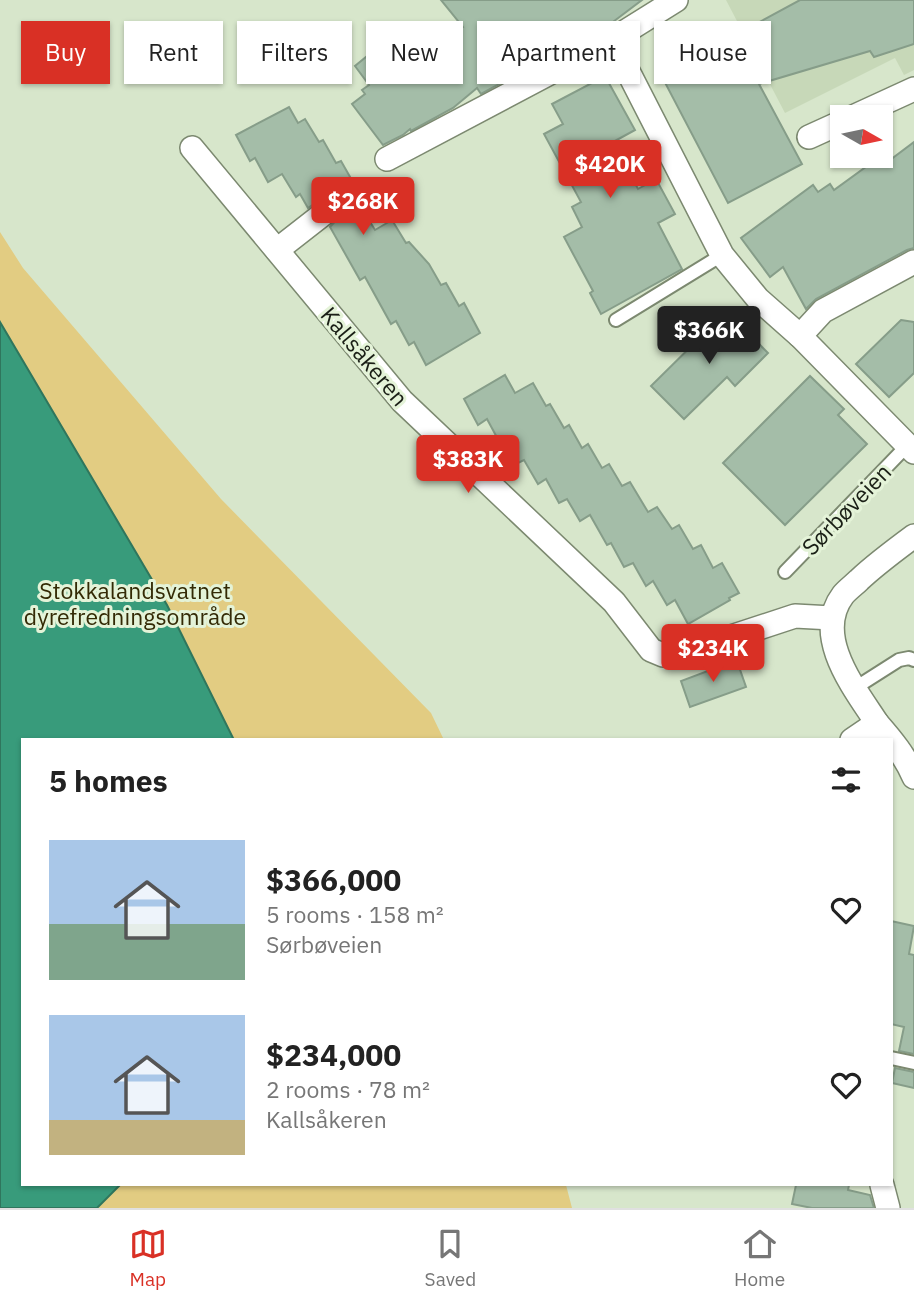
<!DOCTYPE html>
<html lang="en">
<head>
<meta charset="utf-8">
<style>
  body { margin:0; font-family:"IBM Plex Sans",sans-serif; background:#f6f6f6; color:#222; height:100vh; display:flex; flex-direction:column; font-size:26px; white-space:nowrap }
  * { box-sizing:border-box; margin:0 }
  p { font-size:23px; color:#767676 }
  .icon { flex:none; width:38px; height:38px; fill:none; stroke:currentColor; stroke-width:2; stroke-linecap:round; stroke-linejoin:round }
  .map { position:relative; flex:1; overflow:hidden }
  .panel { position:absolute; left:21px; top:738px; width:872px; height:448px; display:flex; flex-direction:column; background:#fff; border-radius:0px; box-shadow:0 2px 5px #0004 }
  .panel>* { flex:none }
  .top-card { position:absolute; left:21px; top:21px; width:873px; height:63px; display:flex; gap:14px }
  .needle { width:46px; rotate:99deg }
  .fabs { position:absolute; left:830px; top:105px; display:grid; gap:14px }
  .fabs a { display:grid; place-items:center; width:63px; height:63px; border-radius:0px; background:#fff; box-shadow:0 2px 5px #0004; font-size:35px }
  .price { position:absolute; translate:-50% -60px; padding:0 16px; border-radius:7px; background:#d93025; color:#fff; font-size:23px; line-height:46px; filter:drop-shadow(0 2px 4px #0008) }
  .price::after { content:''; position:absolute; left:50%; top:42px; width:21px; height:16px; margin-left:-10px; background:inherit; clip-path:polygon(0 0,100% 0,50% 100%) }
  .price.active { background:#222; color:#fff }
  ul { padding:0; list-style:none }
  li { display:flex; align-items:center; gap:21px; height:175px; padding:0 28px }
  li span { display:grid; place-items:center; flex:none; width:196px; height:140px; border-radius:0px; color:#555 }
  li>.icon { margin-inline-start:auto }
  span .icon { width:84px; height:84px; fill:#fffc; stroke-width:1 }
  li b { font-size:30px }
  h2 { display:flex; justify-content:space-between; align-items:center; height:84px; padding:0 28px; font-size:30px }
  .tag { padding:0 24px; border-radius:0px; background:#fff; box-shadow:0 2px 5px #0004; font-size:24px; line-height:63px }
  .tag.active { background:#d93025; color:#fff }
  .menu { display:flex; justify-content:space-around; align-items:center; height:98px; border-top:2px solid #e0e0e0; background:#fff; font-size:19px; color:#767676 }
  .menu a { display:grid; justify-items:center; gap:4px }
  .menu .active { color:#d93025 }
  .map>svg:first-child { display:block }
  .built { fill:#c7d8b8 }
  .green { fill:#e2cc82 }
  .water { fill:#389b7b; stroke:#2f765d; stroke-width:2 }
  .building { fill:#a4bda8; stroke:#869d89; stroke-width:2 }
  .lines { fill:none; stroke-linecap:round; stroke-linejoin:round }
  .service-casing { stroke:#7c8970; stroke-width:16 }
  .minor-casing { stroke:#7c8970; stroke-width:26 }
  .service { stroke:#fff; stroke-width:12 }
  .minor { stroke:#fff; stroke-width:23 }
  .labels { text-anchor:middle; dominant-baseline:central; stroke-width:6; stroke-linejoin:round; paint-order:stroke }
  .street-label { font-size:23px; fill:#1a1f16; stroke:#e4f3d8 }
  .park-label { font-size:23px; fill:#332a05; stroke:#e4f3d8 }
</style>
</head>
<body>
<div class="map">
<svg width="914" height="1208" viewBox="0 0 914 1208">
  <rect width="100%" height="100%" fill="#d7e6cb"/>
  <polygon class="built" points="726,0 914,0 914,70 904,75 895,58 785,113"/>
  <polygon class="green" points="0,232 23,268 221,499 431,713 444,740 23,740 23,1185 566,1185 572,1208 0,1208"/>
  <polygon class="water" points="0,322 167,605 234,740 23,740 23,1185 120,1185 97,1208 0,1208"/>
  <g class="building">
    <polygon points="441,0 642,0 605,28 599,31 594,25 563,49 560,45 536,64 533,60 512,77 481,94 477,88 453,108 411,131 410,129 403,135 383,145 352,104 365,94 362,90 369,85 355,66 383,43 386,47 410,28 429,53 463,27"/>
    <polygon points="800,0 914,0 914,44 874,57 870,51 759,84 802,164 728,203 660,73 666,70 658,56 695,36 700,46 731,31 734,36"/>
    <polygon points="605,76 635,130 613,142 638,189 656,179 675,214 658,223 682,269 601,314 590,293 593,291 564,237 582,227 572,207 581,202 544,134 563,124 552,104"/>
    <polygon points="289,107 298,123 305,119 319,142 323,140 336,163 341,161 358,191 353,194 375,230 392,220 406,243 409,242 429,264 441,285 446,283 459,306 464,303 480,333 426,365 414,342 409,345 396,321 391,324 365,277 360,280 330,227 340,216 341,208 338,202 332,198 324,197 308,208 300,194 296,197 282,174 268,182 255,158 250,161 236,135"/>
    <polygon points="914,142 914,248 907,250 816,299 806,309 783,267 770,277 741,238 813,185 818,192 830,184 834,190 881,156 886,163"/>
    <polygon points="721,317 727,328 735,320 768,353 735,386 727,377 684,419 651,386"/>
    <polygon points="901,320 914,322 914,373 889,397 856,364"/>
    <polygon points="505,375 515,393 533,383 546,406 550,404 564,428 569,425 582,448 588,444 602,468 609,464 622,486 630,482 648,512 657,507 672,529 679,525 693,549 701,545 713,568 722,563 739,593 729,598 730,600 688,624 675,600 667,605 653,581 646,586 633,563 624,567 611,543 607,545 590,515 580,521 567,499 559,503 546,479 538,484 524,460 518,463 505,440 500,443 487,419 478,425 464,399"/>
    <polygon points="810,376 844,409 838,415 867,444 785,525 723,463"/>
    <polygon points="729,663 738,664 746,687 690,707 681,681"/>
    <polygon points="891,921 914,926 909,954 914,955 914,1054 899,1051 904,1027 891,1024"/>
    <polygon points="895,1068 914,1072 914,1088 892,1083"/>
    <polygon points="796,1185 849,1185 848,1190 870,1195 874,1208 812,1208 792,1204"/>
  </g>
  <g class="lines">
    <defs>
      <g id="service">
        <polyline points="616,320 722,255"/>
        <polyline points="785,572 899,454 912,442"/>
        <polyline points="855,688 899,660 909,658 914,660"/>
        <polyline points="891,1058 914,1063"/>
      </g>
      <g id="minor">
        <polyline points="612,40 722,255 758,299 800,336 914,452"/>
        <polyline points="853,117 914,89"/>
        <polyline points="809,137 842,122"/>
        <polyline points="192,148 402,401 614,602 651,650 663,655 679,654 795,616 832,618"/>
        <polyline points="387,159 612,40 676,0"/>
        <polyline points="277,250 327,211"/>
        <polyline points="800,336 823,311 914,262"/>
        <path d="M877,723c15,17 28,33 37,54"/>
        <path d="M852,740l25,-17c-22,-34 -65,-87 -34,-128 4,-5 11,-10 16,-15 17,-16 36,-30 55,-44"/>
        <polyline points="882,1185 888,1208"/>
      </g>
    </defs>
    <use href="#service" class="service-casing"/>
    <use href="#minor" class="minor-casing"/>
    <use href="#service" class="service"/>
    <use href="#minor" class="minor"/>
  </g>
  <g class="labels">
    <g class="street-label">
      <text transform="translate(365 356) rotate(50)">Kallsåkeren</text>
      <text transform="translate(846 509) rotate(-46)">Sørbøveien</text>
    </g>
    <g class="park-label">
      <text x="135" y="590">Stokkalandsvatnet<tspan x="135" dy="26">dyrefredningsområde</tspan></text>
    </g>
  </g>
</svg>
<div class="fabs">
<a><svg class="needle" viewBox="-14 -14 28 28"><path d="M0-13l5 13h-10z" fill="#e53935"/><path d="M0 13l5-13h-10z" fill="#767676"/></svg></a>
</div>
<b class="price" style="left:610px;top:200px">$420K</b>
<b class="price" style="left:363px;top:237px">$268K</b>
<b class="price active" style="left:709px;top:366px">$366K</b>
<b class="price" style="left:468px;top:495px">$383K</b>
<b class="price" style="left:713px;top:684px">$234K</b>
<div class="top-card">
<a class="tag active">Buy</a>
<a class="tag">Rent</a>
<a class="tag">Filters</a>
<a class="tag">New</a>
<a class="tag">Apartment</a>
<a class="tag">House</a>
</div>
<section class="panel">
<h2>5 homes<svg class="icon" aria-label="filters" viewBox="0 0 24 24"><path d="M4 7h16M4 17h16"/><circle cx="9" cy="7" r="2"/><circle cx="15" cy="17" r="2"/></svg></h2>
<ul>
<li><span style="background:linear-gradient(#a9c7e8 60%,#7fa58c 0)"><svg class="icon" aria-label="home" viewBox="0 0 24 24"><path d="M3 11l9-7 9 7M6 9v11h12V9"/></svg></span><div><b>$366,000</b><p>5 rooms · 158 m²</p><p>Sørbøveien</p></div><svg class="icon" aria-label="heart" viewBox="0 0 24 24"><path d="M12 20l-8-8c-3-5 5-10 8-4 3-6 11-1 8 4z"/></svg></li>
<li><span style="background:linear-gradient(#a9c7e8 75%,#c2b280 0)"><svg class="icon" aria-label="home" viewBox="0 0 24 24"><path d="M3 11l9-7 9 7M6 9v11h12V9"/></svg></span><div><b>$234,000</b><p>2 rooms · 78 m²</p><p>Kallsåkeren</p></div><svg class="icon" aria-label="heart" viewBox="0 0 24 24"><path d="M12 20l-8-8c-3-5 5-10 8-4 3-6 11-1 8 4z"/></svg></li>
</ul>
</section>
</div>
<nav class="menu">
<a class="active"><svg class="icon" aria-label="map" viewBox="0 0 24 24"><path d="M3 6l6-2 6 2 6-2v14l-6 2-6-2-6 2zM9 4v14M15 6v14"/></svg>Map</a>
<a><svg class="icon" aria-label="saved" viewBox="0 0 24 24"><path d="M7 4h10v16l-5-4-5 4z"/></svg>Saved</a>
<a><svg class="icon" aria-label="home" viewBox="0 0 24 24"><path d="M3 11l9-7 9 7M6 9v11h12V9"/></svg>Home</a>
</nav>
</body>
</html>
